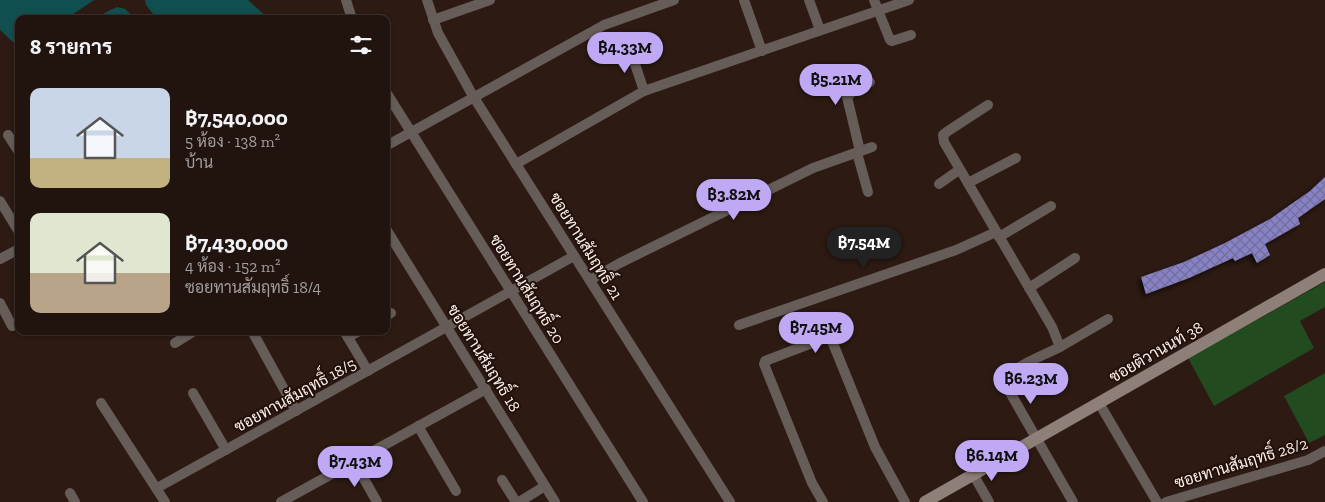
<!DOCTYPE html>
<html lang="th">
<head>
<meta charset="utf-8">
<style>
  body { margin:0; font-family:"Zilla Slab",Sarabun,serif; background:#291d17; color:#f1f3f6; height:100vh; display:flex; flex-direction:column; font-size:19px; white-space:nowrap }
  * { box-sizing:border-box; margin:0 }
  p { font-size:16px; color:#a29e9e }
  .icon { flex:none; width:28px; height:28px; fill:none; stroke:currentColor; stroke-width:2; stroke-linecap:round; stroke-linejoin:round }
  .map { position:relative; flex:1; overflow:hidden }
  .details { position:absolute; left:15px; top:15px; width:375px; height:320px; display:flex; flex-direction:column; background:#21140e; border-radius:10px; box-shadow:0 1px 4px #0004,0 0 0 1px #3e332e }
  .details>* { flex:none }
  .price { position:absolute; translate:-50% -42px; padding:0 11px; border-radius:18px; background:#bfa9f4; color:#111; font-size:16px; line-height:32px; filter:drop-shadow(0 1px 2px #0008) }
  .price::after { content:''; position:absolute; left:50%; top:30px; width:15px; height:11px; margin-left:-8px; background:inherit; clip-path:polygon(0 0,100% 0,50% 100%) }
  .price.active { background:#222; color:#fff }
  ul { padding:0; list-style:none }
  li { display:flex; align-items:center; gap:15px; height:125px; padding:0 15px }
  li span { display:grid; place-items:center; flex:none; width:140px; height:100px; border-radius:10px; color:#555 }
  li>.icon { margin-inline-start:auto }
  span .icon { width:60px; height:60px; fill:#fffc; stroke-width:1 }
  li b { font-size:21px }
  h2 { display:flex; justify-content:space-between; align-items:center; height:60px; padding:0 15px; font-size:21px }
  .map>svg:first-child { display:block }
  .green { fill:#224b1f }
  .water { fill:#114e50 }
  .building { fill:url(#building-cross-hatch); filter:url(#shadow) }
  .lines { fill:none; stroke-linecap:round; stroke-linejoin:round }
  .street { stroke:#665c58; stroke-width:10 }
  .secondary { stroke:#8e7f78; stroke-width:12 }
  .labels { text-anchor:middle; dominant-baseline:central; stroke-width:4; stroke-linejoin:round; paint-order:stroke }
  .street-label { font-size:16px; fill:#fbeee9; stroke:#22110a }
</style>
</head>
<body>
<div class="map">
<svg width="1325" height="502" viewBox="0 0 1325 502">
  <defs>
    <pattern id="building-cross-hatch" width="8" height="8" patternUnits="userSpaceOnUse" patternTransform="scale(1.25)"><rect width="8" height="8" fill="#8782c5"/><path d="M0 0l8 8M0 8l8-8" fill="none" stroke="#726d99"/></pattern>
    <filter id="shadow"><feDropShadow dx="-3" dy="3" stdDeviation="2.5" flood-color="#0009"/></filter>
  </defs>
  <rect width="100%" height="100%" fill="#2c1a13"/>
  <g class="green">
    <polygon points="1325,282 1325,307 1300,321 1314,348 1214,406 1188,358"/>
    <polygon points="1325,373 1325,435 1309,443 1284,396"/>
  </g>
  <g class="water">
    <polygon points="0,0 94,0 66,19 19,19 19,43 14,43 0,30"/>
    <polygon points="145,0 248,0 269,19 157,19 146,5"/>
    <polygon points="117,7 125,9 136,19 95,19 106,12"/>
  </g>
  <polygon class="building" points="1325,177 1325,199 1298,218 1300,224 1265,244 1270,255 1257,263 1252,253 1235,261 1233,258 1189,278 1146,294 1141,277 1184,262 1225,243 1270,219 1310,191"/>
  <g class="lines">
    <g class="street">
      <polyline points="346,0 352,19"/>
      <polyline points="427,0 438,33 473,96 730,502"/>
      <polyline points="744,0 762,51"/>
      <polyline points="809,0 820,30"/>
      <polyline points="874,0 890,40 892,41 911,35"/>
      <polyline points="433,20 490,0"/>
      <polyline points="630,49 644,91"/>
      <polyline points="386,92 643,502"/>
      <path d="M988,105l-40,26 -5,4 1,7 108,185 8,20c-18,9 -40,17 -56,31v4l69,120"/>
      <polyline points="8,135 19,152"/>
      <polyline points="386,146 604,25 674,0"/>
      <polyline points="860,151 847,97 853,91 870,82"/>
      <polyline points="857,153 868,192"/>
      <polyline points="516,164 644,91 909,0"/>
      <polyline points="968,183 1016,158"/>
      <polyline points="939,184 959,170"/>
      <polyline points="0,201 19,232"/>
      <polyline points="386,229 555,502"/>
      <polyline points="999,237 1051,206"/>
      <polyline points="0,259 19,249"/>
      <polyline points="590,280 620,263 813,168 872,147"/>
      <polyline points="1029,288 1075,258"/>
      <polyline points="0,303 12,326"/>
      <polyline points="386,316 391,313"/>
      <polyline points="739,325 956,250 996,232"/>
      <polyline points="252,331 296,411"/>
      <polyline points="344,331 368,371"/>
      <polyline points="348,337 359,331"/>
      <polyline points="175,343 194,331"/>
      <polyline points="1060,347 1108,319"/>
      <polyline points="193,393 226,450"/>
      <polyline points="101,403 165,502"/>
      <polyline points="1099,403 1157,502"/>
      <polyline points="418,426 456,491"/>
      <polyline points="354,461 377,502"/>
      <polyline points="973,474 989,502"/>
      <polyline points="502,480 516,502"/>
      <polyline points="157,488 574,256"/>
      <polyline points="70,493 75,502"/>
      <polyline points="281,502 486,389"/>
      <polyline points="519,502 545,486"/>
      <polyline points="823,502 812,483 764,364 765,361 825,338 828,338 832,341 875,447 905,502"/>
      <polyline points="1166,502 1308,460 1325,451"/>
    </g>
    <polyline class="secondary" points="925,502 1325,274"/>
  </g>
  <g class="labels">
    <g class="street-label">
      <text transform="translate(586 246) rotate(58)">ซอยทานสัมฤทธิ์ 21</text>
      <text transform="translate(527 289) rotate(58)">ซอยทานสัมฤทธิ์ 20</text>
      <text transform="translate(1156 352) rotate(-30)">ซอยติวานนท์ 38</text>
      <text transform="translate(484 358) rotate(58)">ซอยทานสัมฤทธิ์ 18</text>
      <text transform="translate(295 395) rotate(-29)">ซอยทานสัมฤทธิ์ 18/5</text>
      <text transform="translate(1241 463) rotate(-17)">ซอยทานสัมฤทธิ์ 28/2</text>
    </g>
  </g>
</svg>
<b class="price" style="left:625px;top:74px">฿4.33M</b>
<b class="price" style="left:836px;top:106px">฿5.21M</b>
<b class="price" style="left:734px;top:221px">฿3.82M</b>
<b class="price active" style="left:864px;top:269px">฿7.54M</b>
<b class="price" style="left:816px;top:354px">฿7.45M</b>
<b class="price" style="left:1031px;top:405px">฿6.23M</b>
<b class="price" style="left:992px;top:482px">฿6.14M</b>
<b class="price" style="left:355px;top:488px">฿7.43M</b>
<section class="details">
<h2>8 รายการ<svg class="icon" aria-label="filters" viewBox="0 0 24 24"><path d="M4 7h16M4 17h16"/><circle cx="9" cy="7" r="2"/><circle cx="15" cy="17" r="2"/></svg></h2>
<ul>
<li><span style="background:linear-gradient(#c9d6e8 70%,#c2b280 0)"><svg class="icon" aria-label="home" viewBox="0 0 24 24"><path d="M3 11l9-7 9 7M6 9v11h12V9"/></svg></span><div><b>฿7,540,000</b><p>5 ห้อง · 138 m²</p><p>บ้าน</p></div></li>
<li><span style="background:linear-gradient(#dfe7d0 60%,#b9a48a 0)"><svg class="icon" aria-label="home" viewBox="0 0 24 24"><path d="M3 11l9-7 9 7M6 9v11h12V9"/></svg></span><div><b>฿7,430,000</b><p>4 ห้อง · 152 m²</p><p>ซอยทานสัมฤทธิ์ 18/4</p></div></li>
</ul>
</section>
</div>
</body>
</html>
